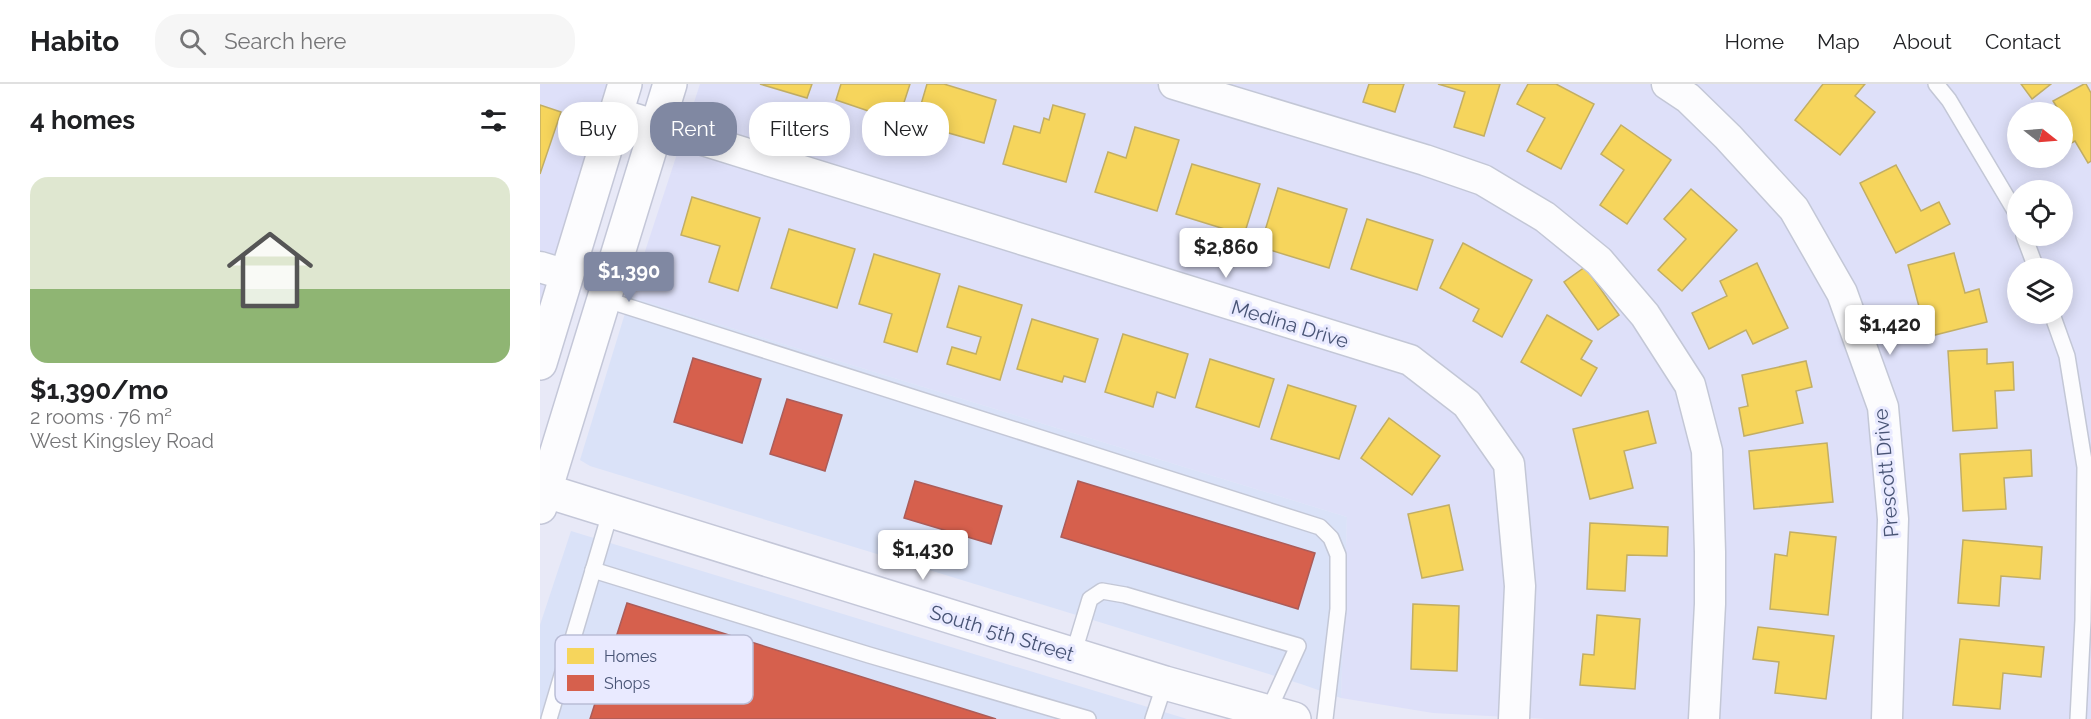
<!DOCTYPE html>
<html lang="en">
<head>
<meta charset="utf-8">
<style>
  body { margin:0; font-family:Raleway,sans-serif; background:#f6f6f6; color:#202124; height:100vh; display:flex; flex-direction:column; font-size:22px; white-space:nowrap }
  * { box-sizing:border-box; margin:0 }
  p { font-size:20px; color:#757577 }
  .icon { flex:none; width:33px; height:33px; fill:none; stroke:currentColor; stroke-width:2; stroke-linecap:round; stroke-linejoin:round }
  .map { position:relative; flex:1; overflow:hidden }
  .sheet { display:flex; flex-direction:column; background:#fff; width:540px }
  .sheet>* { flex:none }
  .guide { position:absolute; left:18px; top:18px; width:570px; height:54px; display:flex; gap:12px }
  .needle { width:39px; rotate:107deg }
  .fabs { position:absolute; left:1467px; top:18px; display:grid; gap:12px }
  .fabs a { display:grid; place-items:center; width:66px; height:66px; border-radius:50%; background:#fff; box-shadow:0 3px 15px #0003; font-size:30px }
  .price { position:absolute; translate:-50% -51px; padding:0 14px; border-radius:6px; background:#fff; color:#222; font-size:20px; line-height:39px; filter:drop-shadow(0 2px 3px #0008) }
  .price::after { content:''; position:absolute; left:50%; top:36px; width:18px; height:14px; margin-left:-9px; background:inherit; clip-path:polygon(0 0,100% 0,50% 100%) }
  .price.active { background:#8088a2; color:#fff }
  ul { padding:0; list-style:none }
  li { display:grid; align-content:center; gap:12px; height:318px; padding:0 30px }
  li span { display:grid; place-items:center; height:186px; border-radius:18px; color:#555 }
  li>.icon { margin-inline-start:auto }
  span .icon { width:108px; height:108px; fill:#fffc; stroke-width:1 }
  li b { font-size:26px }
  h2 { display:flex; justify-content:space-between; align-items:center; height:72px; padding:0 30px; font-size:26px }
  .tag { padding:0 21px; border-radius:24px; background:#fff; box-shadow:0 3px 15px #0003; font-size:21px; line-height:54px }
  .tag.active { background:#8088a2; color:#fff }
  header { display:flex; align-items:center; gap:36px; box-sizing:border-box; height:84px; padding:0 30px; background:#fff; border-bottom:2px solid #e0e0e0 }
  header strong { font-size:28px }
  nav { display:flex; gap:33px; margin-inline-start:auto; font-size:21px }
  .search { width:420px; height:54px; background:#f6f6f6; display:flex; align-items:center; gap:15px; box-sizing:border-box; padding:0 21px; border-radius:24px; color:#757577; font-size:22px }
  main { display:flex; flex:1; min-height:0 }
  .map>svg:first-child { display:block }
  .residential { fill:#dee0f9; fill-rule:evenodd }
  .commercial { fill:#dae2f8 }
  .homes { fill:#f6d55c; stroke:#c2ae64; stroke-width:1.5 }
  .shops { fill:#d6604d; stroke:#ab5c59; stroke-width:1.5 }
  .lines { fill:none; stroke-linecap:round; stroke-linejoin:round }
  .lane-casing { stroke:#c3c7d6; stroke-width:18 }
  .street-casing { stroke:#c3c7d6; stroke-width:33 }
  .secondary-casing { stroke:#c4c7d8; stroke-width:36 }
  .lane { stroke:#fcfcfe; stroke-width:15 }
  .street { stroke:#fcfcfe; stroke-width:30 }
  .secondary { stroke:#fcfcfe; stroke-width:33 }
  .labels { text-anchor:middle; dominant-baseline:central; stroke-width:6; stroke-linejoin:round; paint-order:stroke }
  .street-label { font-size:20px; fill:#485475; stroke:#e9eaff }
  .key { fill:#e9eaff; stroke:#b9bdd6; stroke-width:1.5 }
  .key-label { font-size:16px; fill:#485475 }
</style>
</head>
<body>
<header>
<strong>Habito</strong>
<div class="search"><svg class="icon" aria-label="search" viewBox="0 0 24 24"><circle cx="10" cy="10" r="6"/><path d="M15 15l6 6"/></svg>Search here</div>
<nav><a>Home</a><a>Map</a><a>About</a><a>Contact</a></nav>
</header>
<main>
<section class="sheet">
<h2>4 homes<svg class="icon" aria-label="filters" viewBox="0 0 24 24"><path d="M4 7h16M4 17h16"/><circle cx="9" cy="7" r="2"/><circle cx="15" cy="17" r="2"/></svg></h2>
<ul>
<li><span style="background:linear-gradient(#dfe7d0 60%,#8fb573 0)"><svg class="icon" aria-label="home" viewBox="0 0 24 24"><path d="M3 11l9-7 9 7M6 9v11h12V9"/></svg></span><div><b>$1,390/mo</b><p>2 rooms · 76 m²</p><p>West Kingsley Road</p></div></li>
</ul>
</section>
<div class="map">
<svg width="1551" height="635" viewBox="0 0 1551 635">
  <rect width="100%" height="100%" fill="#e8e9f7"/>
  <g class="residential">
    <polygon points="0,0 68,0 0,217"/>
    <path d="M160,0h1391v635h-545l-113,-6 -92,-15 6,-181 -717,-220zM1478,28h44v46h-44zM1478,106h44v46h-44zM1478,184h44v46h-44z"/>
  </g>
  <g class="commercial">
    <polygon points="90,213 807,433 801,614 761,600 50,382 40,376"/>
    <polygon points="31,447 647,635 0,635 0,541"/>
  </g>
  <g class="homes">
    <polygon points="220,0 272,0 267,14"/>
    <polygon points="301,0 370,0 358,37 296,16"/>
    <polygon points="387,0 404,0 456,16 444,59 405,48 402,60 372,51"/>
    <polygon points="829,0 864,0 855,28 823,18"/>
    <polygon points="898,0 960,0 944,52 914,43 925,8"/>
    <polygon points="988,0 1016,0 1054,20 1021,85 987,67 1005,34 977,20"/>
    <polygon points="1283,0 1325,0 1315,12 1335,28 1300,71 1255,36"/>
    <polygon points="1481,0 1511,0 1492,15"/>
    <polygon points="1544,0 1546,0 1551,9 1551,77 1548,79 1535,57 1522,64 1522,28 1520,28 1513,17"/>
    <polygon points="0,21 21,28 0,90"/>
    <polygon points="513,21 545,30 526,98 463,80 474,42 500,49 504,34 509,36"/>
    <polygon points="1081,41 1131,76 1087,140 1060,121 1084,86 1061,70"/>
    <polygon points="595,43 639,56 617,127 555,108 568,68 586,74"/>
    <polygon points="652,80 720,100 704,151 636,130"/>
    <polygon points="1356,81 1381,127 1399,118 1410,140 1356,169 1320,99"/>
    <polygon points="738,104 807,125 789,184 720,163"/>
    <polygon points="1151,105 1197,146 1142,207 1118,186 1146,155 1124,135"/>
    <polygon points="152,113 220,134 198,207 169,198 180,162 141,151"/>
    <polygon points="827,135 893,156 877,206 811,185"/>
    <polygon points="249,145 315,165 297,224 231,204"/>
    <polygon points="923,159 992,196 962,253 933,237 939,225 900,204"/>
    <polygon points="1414,169 1425,209 1439,205 1447,238 1387,253 1368,181"/>
    <polygon points="334,170 400,190 377,268 344,258 352,230 319,220"/>
    <polygon points="1217,179 1248,244 1213,260 1206,246 1169,265 1152,229 1187,212 1180,197"/>
    <polygon points="1045,183 1079,231 1058,246 1024,198"/>
    <polygon points="419,202 482,221 460,296 407,280 412,263 436,270 441,253 407,243"/>
    <polygon points="1007,231 1052,257 1041,275 1057,284 1041,312 981,278"/>
    <polygon points="492,235 558,255 545,298 524,292 522,298 477,285"/>
    <polygon points="583,250 648,270 635,314 617,308 613,323 565,308"/>
    <polygon points="1447,265 1447,280 1473,278 1474,306 1455,307 1457,344 1413,347 1408,267"/>
    <polygon points="670,275 734,295 719,343 656,323"/>
    <polygon points="1266,277 1272,303 1256,307 1263,339 1204,352 1199,324 1208,322 1202,291"/>
    <polygon points="748,301 816,322 799,375 731,355"/>
    <polygon points="1108,327 1116,359 1084,367 1093,404 1050,415 1033,345"/>
    <polygon points="849,334 900,372 872,411 821,374"/>
    <polygon points="1287,359 1293,418 1214,425 1209,367"/>
    <polygon points="1491,366 1492,392 1464,394 1466,425 1423,427 1420,370"/>
    <polygon points="909,421 923,486 882,494 868,430"/>
    <polygon points="1050,439 1128,443 1127,472 1087,471 1085,507 1047,505"/>
    <polygon points="1250,448 1296,453 1288,531 1230,525 1235,470 1247,472"/>
    <polygon points="1423,456 1502,463 1500,495 1461,492 1459,522 1418,519"/>
    <polygon points="873,520 919,522 917,587 871,585"/>
    <polygon points="1057,531 1100,535 1095,605 1040,601 1043,570 1054,571"/>
    <polygon points="1218,543 1294,552 1286,615 1235,609 1239,578 1213,575"/>
    <polygon points="1420,555 1504,563 1501,593 1463,589 1460,625 1413,621"/>
  </g>
  <g class="shops">
    <polygon points="153,274 221,295 202,359 134,338"/>
    <polygon points="247,315 302,331 285,387 230,370"/>
    <polygon points="375,397 462,422 451,460 364,434"/>
    <polygon points="538,397 775,469 758,525 521,453"/>
    <polygon points="87,519 456,635 50,635"/>
  </g>
  <g class="lines">
    <defs>
      <g id="lane">
        <polyline points="1396,0 1409,16 1478,132"/>
        <polyline points="1484,152 1496,184"/>
        <polyline points="64,215 780,443 791,454 798,471 798,525 785,635"/>
        <polyline points="1512,230 1527,272 1545,383 1543,536 1538,635"/>
        <polyline points="53,486 329,571 548,635"/>
        <polyline points="533,571 550,515 562,507 585,511 758,562 728,628"/>
        <polyline points="9,635 71,426"/>
        <polyline points="613,635 625,599"/>
      </g>
      <g id="street">
        <polyline points="634,0 885,76 943,96 1005,133 1059,177 1105,231 1150,301 1167,367 1170,468 1170,520 1164,635"/>
        <polyline points="1127,0 1148,14 1188,53 1254,125 1302,209 1343,323 1353,435 1347,635"/>
        <polyline points="76,29 870,276 927,320 969,380 980,502 974,635"/>
        <polyline points="0,183 27,191"/>
      </g>
      <g id="secondary">
        <polyline points="0,279 85,0"/>
        <polyline points="0,405 625,599 754,635"/>
        <polyline points="0,423 130,0"/>
      </g>
    </defs>
    <use href="#lane" class="lane-casing"/>
    <use href="#street" class="street-casing"/>
    <use href="#secondary" class="secondary-casing"/>
    <use href="#lane" class="lane"/>
    <use href="#street" class="street"/>
    <use href="#secondary" class="secondary"/>
  </g>
  <g class="labels">
    <g class="street-label">
      <text transform="translate(750 240) rotate(17)">Medina Drive</text>
      <text transform="translate(1346 389) rotate(-95)">Prescott Drive</text>
      <text transform="translate(462 549) rotate(17)">South 5th Street</text>
    </g>
  </g>
  <rect x="15" y="551" width="198" height="69" rx="9" class="key"/>
  <rect x="27" y="564" width="27" height="16" fill="#f6d55c"/>
  <rect x="27" y="591" width="27" height="16" fill="#d6604d"/>
  <g class="key-label">
    <text x="64" y="578">Homes</text>
    <text x="64" y="605">Shops</text>
  </g>
</svg>
<div class="fabs">
<a><svg class="needle" viewBox="-14 -14 28 28"><path d="M0-13l5 13h-10z" fill="#e53935"/><path d="M0 13l5-13h-10z" fill="#757577"/></svg></a>
<a><svg class="icon" aria-label="locate" viewBox="0 0 24 24"><circle cx="12" cy="12" r="6"/><path d="M12 2v4M12 18v4M2 12h4M18 12h4"/></svg></a>
<a><svg class="icon" aria-label="layers" viewBox="0 0 24 24"><path d="M12 4l9 5-9 5-9-5zM3 14l9 5 9-5"/></svg></a>
</div>
<b class="price" style="left:686px;top:195px">$2,860</b>
<b class="price active" style="left:89px;top:219px">$1,390</b>
<b class="price" style="left:1350px;top:272px">$1,420</b>
<b class="price" style="left:383px;top:497px">$1,430</b>
<div class="guide">
<a class="tag">Buy</a>
<a class="tag active">Rent</a>
<a class="tag">Filters</a>
<a class="tag">New</a>
</div>
</div>
</main>
</body>
</html>
